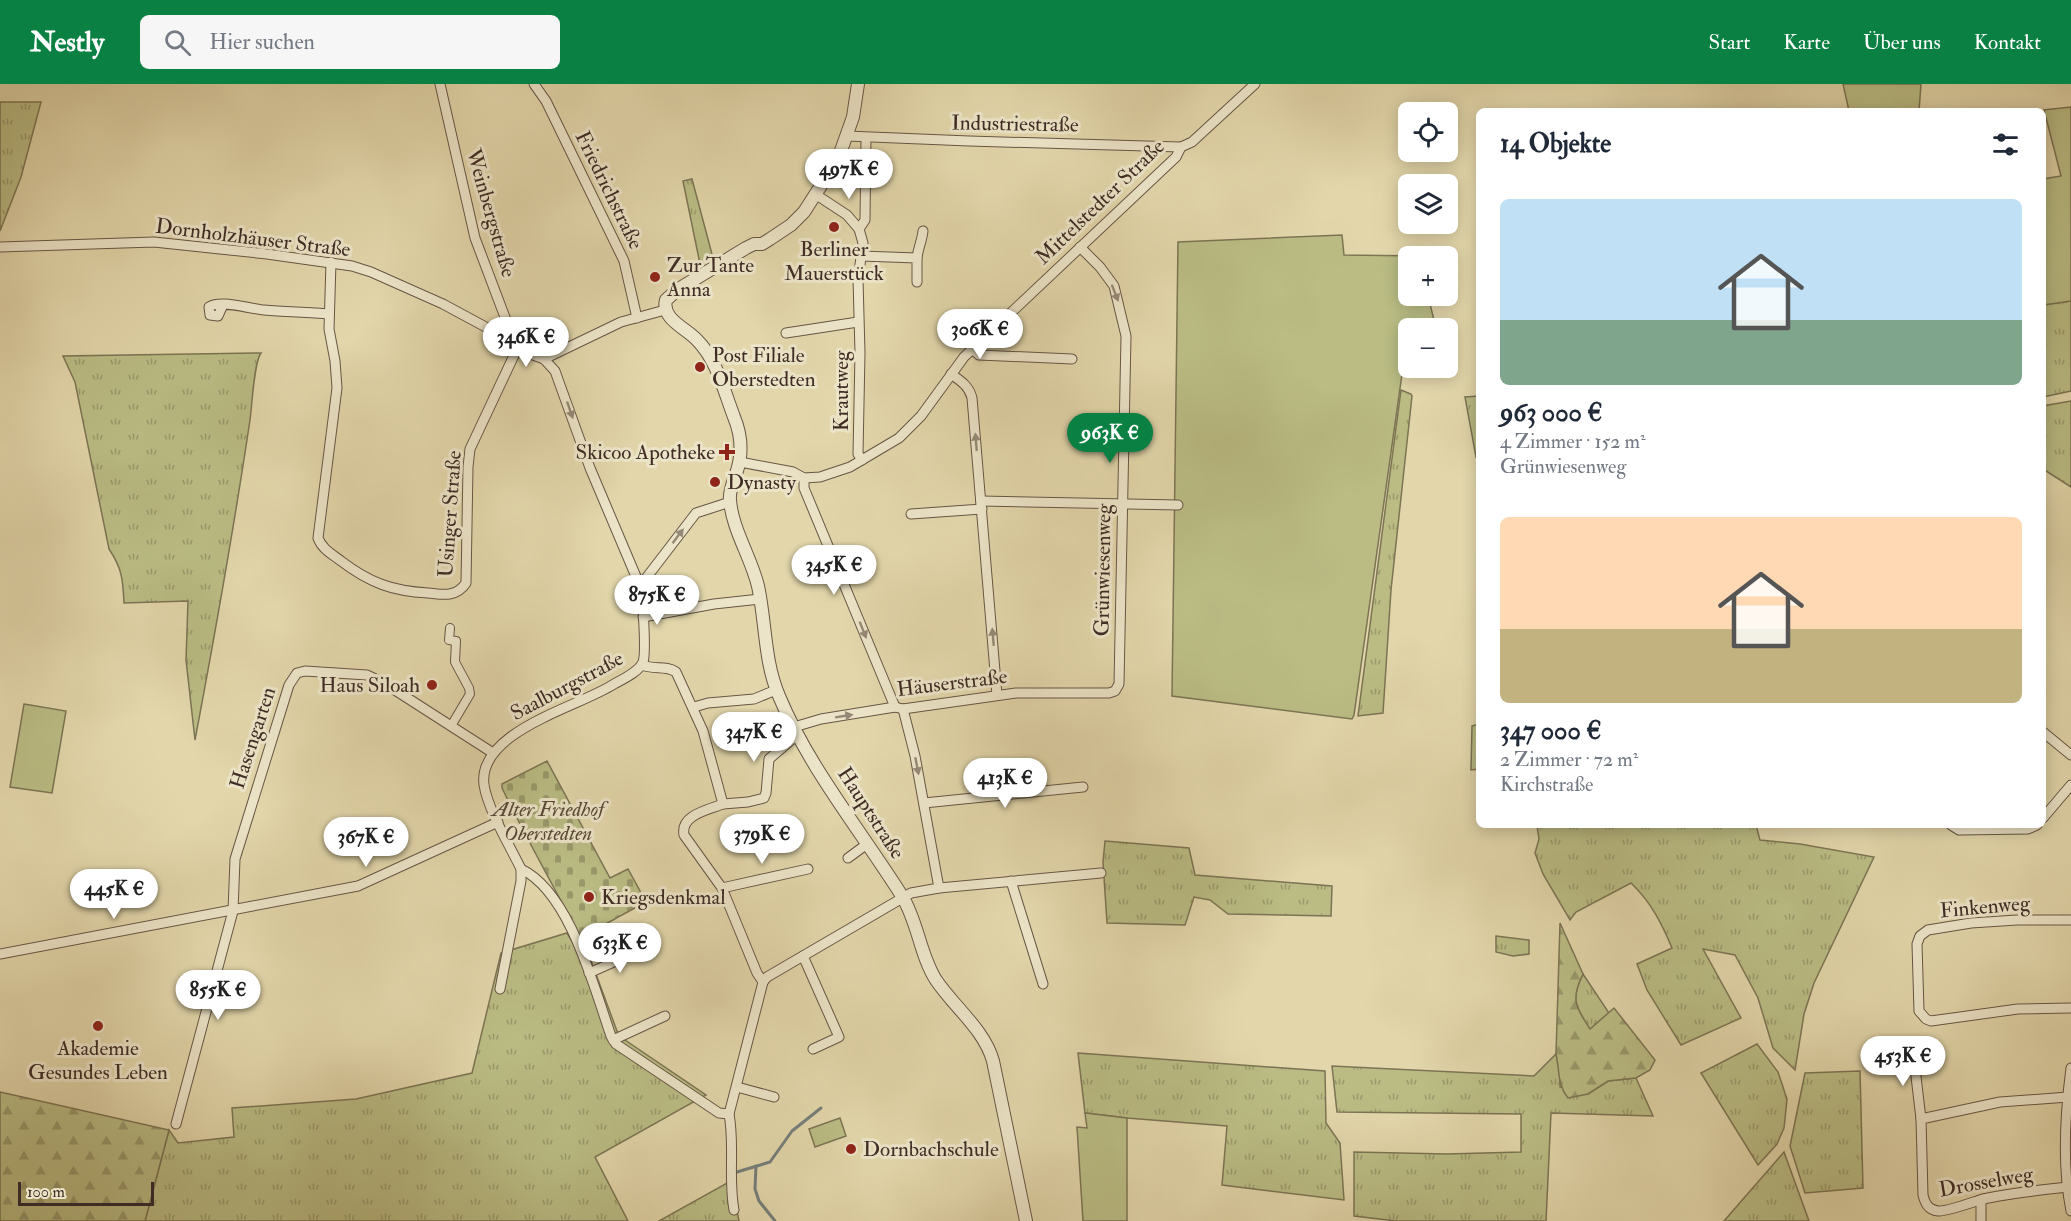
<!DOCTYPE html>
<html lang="de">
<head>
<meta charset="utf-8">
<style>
  body { margin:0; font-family:"IM FELL Double Pica",serif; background:#f6f6f7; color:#1f2937; height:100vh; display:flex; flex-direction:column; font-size:22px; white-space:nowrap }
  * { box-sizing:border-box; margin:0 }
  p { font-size:20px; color:#747a83 }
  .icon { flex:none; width:33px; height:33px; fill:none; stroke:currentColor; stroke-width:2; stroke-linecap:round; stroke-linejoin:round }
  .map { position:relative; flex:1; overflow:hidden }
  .details { position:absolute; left:1476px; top:24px; width:570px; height:720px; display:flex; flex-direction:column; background:#fff; border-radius:9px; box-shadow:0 3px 15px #0003 }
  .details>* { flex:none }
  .buttons { position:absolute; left:1398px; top:18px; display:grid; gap:12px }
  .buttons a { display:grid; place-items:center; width:60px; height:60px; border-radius:9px; background:#fff; box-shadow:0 3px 15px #0003; font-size:30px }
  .scale { position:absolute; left:18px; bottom:15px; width:136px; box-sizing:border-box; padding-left:6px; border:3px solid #3f2c25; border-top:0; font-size:16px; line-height:21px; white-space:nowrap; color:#3f2c25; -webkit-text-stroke:4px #ece4c8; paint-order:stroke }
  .price { position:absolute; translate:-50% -51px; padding:0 14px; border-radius:21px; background:#fff; color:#222; font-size:20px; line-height:39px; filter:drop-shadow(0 2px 3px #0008) }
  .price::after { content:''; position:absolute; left:50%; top:36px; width:18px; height:14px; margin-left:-9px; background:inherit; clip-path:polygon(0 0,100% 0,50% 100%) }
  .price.current { background:#0b8043; color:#fff }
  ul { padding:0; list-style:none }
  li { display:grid; align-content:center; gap:12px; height:318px; padding:0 24px }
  li span { display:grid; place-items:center; height:186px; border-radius:9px; color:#555 }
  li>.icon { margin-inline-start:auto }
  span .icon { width:108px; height:108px; fill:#fffc; stroke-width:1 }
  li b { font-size:26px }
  h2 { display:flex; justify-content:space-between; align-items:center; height:72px; padding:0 24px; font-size:26px }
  header { display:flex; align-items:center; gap:36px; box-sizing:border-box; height:84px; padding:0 30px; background:#0b8043; color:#fff }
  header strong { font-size:28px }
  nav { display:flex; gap:33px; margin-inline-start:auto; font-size:21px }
  .search { width:420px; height:54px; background:#f6f6f7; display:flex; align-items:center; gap:15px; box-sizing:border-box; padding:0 21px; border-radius:9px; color:#747a83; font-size:22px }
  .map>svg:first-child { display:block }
  .grass { fill:url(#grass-tufts); stroke:#7c7454; stroke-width:1.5 }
  .forest { fill:url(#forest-firs); stroke:#7c7454; stroke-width:1.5 }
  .cemetery { fill:url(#cemetery-stones); stroke:#7c7454; stroke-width:1.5 }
  .garden { fill:#babc84; stroke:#7c7454; stroke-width:1.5 }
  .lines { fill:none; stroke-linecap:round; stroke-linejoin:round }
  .stream { stroke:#757f7b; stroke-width:3 }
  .pedestrian-casing { stroke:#685646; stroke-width:10 }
  .minor-casing { stroke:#685646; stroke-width:11 }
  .tertiary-casing { stroke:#685646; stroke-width:14 }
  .pedestrian { stroke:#ece4c8; stroke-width:8 }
  .minor { stroke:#ece4c8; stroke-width:9 }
  .tertiary { stroke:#ece4c8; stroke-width:12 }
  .oneway { fill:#968876 }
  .poi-dot { fill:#8f2418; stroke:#ece4c8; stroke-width:2 }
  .labels { text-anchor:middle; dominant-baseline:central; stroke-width:6; stroke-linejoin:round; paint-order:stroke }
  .street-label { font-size:21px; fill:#3f2c25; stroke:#ece4c8 }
  .poi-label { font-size:21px; fill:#3f2c25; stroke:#ece4c8; text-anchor:start }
  .park-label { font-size:21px; font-style:italic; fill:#584938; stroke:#ece4c8 }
</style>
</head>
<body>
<header>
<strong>Nestly</strong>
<div class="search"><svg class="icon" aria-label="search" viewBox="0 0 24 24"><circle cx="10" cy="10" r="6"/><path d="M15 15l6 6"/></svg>Hier suchen</div>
<nav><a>Start</a><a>Karte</a><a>Über uns</a><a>Kontakt</a></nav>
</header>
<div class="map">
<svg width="2071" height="1137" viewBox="0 0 2071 1137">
  <defs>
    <pattern id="grass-tufts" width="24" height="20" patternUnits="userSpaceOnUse" patternTransform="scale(1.5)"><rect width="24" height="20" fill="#babc84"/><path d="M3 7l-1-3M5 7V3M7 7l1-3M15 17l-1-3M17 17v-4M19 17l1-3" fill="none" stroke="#99996c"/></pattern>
    <pattern id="forest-firs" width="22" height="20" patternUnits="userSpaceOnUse" patternTransform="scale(1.5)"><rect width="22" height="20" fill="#babc84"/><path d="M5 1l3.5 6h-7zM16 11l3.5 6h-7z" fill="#99996c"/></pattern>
    <pattern id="cemetery-stones" width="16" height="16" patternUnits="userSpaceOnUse" patternTransform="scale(1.5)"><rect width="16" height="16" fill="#babc84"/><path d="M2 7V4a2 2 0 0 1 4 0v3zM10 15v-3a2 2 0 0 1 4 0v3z" fill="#99996c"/></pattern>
  </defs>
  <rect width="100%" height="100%" fill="#e2d6aa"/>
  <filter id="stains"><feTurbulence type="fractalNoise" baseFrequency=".00333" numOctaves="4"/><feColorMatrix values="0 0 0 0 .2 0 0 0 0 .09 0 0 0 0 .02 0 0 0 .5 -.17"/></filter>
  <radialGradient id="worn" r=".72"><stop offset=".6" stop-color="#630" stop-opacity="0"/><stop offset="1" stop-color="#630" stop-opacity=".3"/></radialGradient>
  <g class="grass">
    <polygon points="0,18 41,18 21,93 0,147"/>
    <polygon points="692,95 713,174 700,180 683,97"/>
    <polygon points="2071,217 2071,307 2043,313 2043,221"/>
    <path d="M261,269c-7,9 -9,52 -11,67 -16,107 -35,214 -55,320l-9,-80 2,-59 -64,2c-1,-23 -2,-35 -15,-54l-34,-167 -12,-26z"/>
    <polygon points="1401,306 1411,310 1412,312 1391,506 1383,629 1358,632"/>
    <polygon points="1479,312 1479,371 1476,373 1465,313"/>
    <polygon points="2071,317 2071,403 2043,385 2043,322"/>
    <polygon points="1479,640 1479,685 1471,686 1472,642"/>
    <path d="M1537,741h219l4,15 40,4 74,13 -60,126 -10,31 -9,56 -22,-22 -15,-50 -23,-43 -32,-6 38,69 -60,27 -34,-55 -10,-26 35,-16c-10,-24 -21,-46 -41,-65l-55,29 -6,8 -27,-46 -8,-21 4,-14z"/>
    <polygon points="1105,757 1189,764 1195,791 1332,802 1331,832 1228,830 1210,816 1194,813 1185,841 1107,839 1103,778"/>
    <polygon points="567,849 573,859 583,855 617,947 625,956 706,1011 595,1073 628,1137 145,1137 169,1046 178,1059 234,1053 232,1024 356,1015 472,989 501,869"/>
    <polygon points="1496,852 1529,856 1529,870 1513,872 1496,868"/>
    <path d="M1583,890l26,39 -19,17c-14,-23 -20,-30 -7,-56z"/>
    <polygon points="1757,960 1778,988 1787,1015 1784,1044 1777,1060 1758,1081 1701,989"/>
    <polygon points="1078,969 1325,987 1326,1039 1340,1059 1344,1116 1222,1101 1227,1042 1127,1034 1085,1029"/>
    <polygon points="1556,970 1560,988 1560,1003 1588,1010 1608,997 1636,994 1653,1032 1551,1029 1546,1137 1396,1137 1354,1132 1354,1068 1447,1070 1521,1068 1521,1030 1337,1028 1332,982 1534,992"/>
    <polygon points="1860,987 1863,1104 1805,1109 1790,1062 1805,989"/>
    <polygon points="1784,1068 1809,1137 1724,1137"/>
    <polygon points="736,1094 734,1112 739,1137 659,1137"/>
  </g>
  <g class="forest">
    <path d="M1560,839l23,51c-13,26 -7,33 7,55l24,-21 41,52 -5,10 -14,8 -28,3 -20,13 -20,4c-11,-14 -8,-26 -12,-44z"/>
    <polygon points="0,1008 169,1046 145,1137 0,1137"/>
  </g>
  <path class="cemetery" d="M547,677l63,117 18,-9 18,33 -66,36c-25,-51 -54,-99 -78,-150v-4z"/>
  <g class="garden">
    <polygon points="1843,0 1921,0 1919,27 1849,27"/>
    <polygon points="2071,23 2071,217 2043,221 2043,95 2061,92 2044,26"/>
    <polygon points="1342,151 1344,171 1421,172 1408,172 1408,212 1428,212 1436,244 1408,244 1408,275 1404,276 1354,631 1352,635 1172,612 1178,158"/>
    <polygon points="24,620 66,627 52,709 10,703"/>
    <polygon points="1085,1029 1127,1034 1127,1137 1083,1137 1077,1043 1087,1044"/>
    <polygon points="840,1034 846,1052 815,1063 809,1045"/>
  </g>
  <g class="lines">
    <g class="stream">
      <polyline points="756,1082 755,1105 759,1117 775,1137"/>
      <polyline points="737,1088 770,1078 792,1047 821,1024"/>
    </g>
    <defs>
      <polyline id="pedestrian" points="450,544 449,556 456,557 455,578 469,604 470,610 451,642"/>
      <g id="minor">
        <polyline points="440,0 475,154 517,265"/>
        <polyline points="534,0 546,17 624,177 637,234"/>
        <polyline points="847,52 969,57 1181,63"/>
        <polyline points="815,110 847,131 859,145"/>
        <polyline points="0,163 154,158 267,170 352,182 371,188 443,220 493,247 517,265 544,275 621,238 665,226"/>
        <polyline points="861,172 917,174 917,198"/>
        <path d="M917,174c1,-10 5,-17 6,-27"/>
        <path d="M331,178l-2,67 6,32 2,27 -19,150c4,11 14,16 23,23 29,22 51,30 87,32 15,2 29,4 38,-10l2,-116 2,-18 47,-100"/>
        <path d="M223,221l-5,11 -8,-1 -1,-8c11,-8 41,2 55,3 21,2 43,2 65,4"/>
        <polyline points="786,249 858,238"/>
        <polyline points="972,265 979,271 1072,275"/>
        <path d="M951,290c10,7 18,12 21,24l25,297"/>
        <polyline points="862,376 858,370 860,269 858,195 863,159 859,145 865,136 866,54"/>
        <polyline points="740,378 793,388 804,394 820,393 850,383 899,354 921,332 964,273 1176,73 1181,63 1192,58 1255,0"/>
        <polyline points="804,394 804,404 895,623"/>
        <polyline points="981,417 1178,421"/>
        <polyline points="911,430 982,425"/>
        <polyline points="640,502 696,429 730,418"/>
        <polyline points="643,533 714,520 760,515"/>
        <path d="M642,581c12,5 24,0 34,7l27,59 20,73c-15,6 -43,11 -39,31l38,53 35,85 6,9 4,-5 144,-84 28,-5 162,-15"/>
        <polyline points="694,623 708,619 754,615 776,606"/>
        <polyline points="903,625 915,672 939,804"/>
        <polyline points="794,643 821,635 895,623 903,625 1016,609 1109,609 1115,607 1119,600 1126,252 1114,202 1100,183 1080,163"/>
        <polyline points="2043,648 2071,671"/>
        <polyline points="924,719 1083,703"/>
        <polyline points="723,720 748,718 764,714 766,709 769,675 798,650"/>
        <polyline points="2043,734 2071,701"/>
        <polyline points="1951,741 1959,746 2028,745 2037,741"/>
        <polyline points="848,774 867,760"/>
        <path d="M521,785c49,23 73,119 90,167l5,8 103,69 10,1c6,32 -1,64 5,96"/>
        <polyline points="1011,797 1043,900"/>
        <polyline points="722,804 808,785"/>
        <polyline points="2071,836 2017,836 1971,839 1928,846 1920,852 1917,860 1919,927 1926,935 1931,937 2018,925 2071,924"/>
        <polyline points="0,870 358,802 498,738"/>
        <polyline points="803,872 839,953 813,965"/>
        <polyline points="589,889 641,866"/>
        <path d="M500,905l21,-108v-12c-11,-23 -33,-59 -37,-84 -7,-54 95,-78 130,-101 9,-5 25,-12 29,-22 4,-11 -1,-53 0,-68l-3,-8 -50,-118 -35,-97 -11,-12"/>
        <polyline points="613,956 665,932"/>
        <polyline points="1913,967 1921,1035"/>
        <path d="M2071,984c-6,46 -9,98 0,143"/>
        <polyline points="737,1003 774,1013"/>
        <path d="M2068,1013l-68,5 -79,17 2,76c2,8 5,15 15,16 8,1 35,-9 45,-12 28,-6 56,-9 85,-12"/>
        <polyline points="729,1030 763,898"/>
        <polyline points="176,1040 233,827 235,775 289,601 297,589 305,587 367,591 384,599 493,669"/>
        <polyline points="1981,1116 1981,1137"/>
      </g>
      <path id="tertiary" d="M858,0l-5,33 -15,42 -34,53 -13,13 -21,14 -8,5h-8l-8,4 -69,42 -11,10c-5,19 20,28 31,40 20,20 27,51 37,77 8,19 9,37 2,57 -3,8 -7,17 -6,26 2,29 21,57 28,86 8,37 6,75 21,110 30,72 82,135 123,200 16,26 18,59 34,84 18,27 48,49 57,81l33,160"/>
    </defs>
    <use href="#pedestrian" class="pedestrian-casing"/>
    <use href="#minor" class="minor-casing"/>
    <use href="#tertiary" class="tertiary-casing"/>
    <use href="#pedestrian" class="pedestrian"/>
    <use href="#minor" class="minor"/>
    <use href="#tertiary" class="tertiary"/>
  </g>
  <defs><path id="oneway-solid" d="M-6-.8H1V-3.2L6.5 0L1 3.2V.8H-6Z" transform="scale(1.5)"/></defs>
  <g class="oneway">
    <use href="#oneway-solid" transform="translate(1115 209) rotate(69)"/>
    <use href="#oneway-solid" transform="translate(570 326) rotate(71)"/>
    <use href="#oneway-solid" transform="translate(976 358) rotate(-95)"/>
    <use href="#oneway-solid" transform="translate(678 452) rotate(-53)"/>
    <use href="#oneway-solid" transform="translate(863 546) rotate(68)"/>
    <use href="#oneway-solid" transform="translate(993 553) rotate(-95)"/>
    <use href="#oneway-solid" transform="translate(844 632) rotate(-9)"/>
    <use href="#oneway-solid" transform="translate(917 682) rotate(79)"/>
  </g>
  <g class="poi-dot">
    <circle cx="834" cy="143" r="6"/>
    <circle cx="655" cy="193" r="6"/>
    <circle cx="700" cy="283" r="6"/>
    <path d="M724 359h6v6h6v6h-6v6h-6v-6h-6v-6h6z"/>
    <circle cx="715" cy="398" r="6"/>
    <circle cx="432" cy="601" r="6"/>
    <circle cx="589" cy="813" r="6"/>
    <circle cx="98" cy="942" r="6"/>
    <circle cx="851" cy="1065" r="6"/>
  </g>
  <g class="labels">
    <g class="street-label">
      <text transform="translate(1015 40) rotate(1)">Industriestraße</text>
      <text transform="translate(609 106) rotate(64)">Friedrichstraße</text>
      <text transform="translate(1100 118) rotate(-44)">Mittelstedter Straße</text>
      <text transform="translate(491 129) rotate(74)">Weinbergstraße</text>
      <text transform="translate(253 154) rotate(7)">Dornholzhäuser Straße</text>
      <text transform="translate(841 307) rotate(-90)">Krautweg</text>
      <text transform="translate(450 430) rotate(-86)">Usinger Straße</text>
      <text transform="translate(1103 486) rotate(-89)">Grünwiesenweg</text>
      <text transform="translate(952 599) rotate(-7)">Häuserstraße</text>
      <text transform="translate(567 602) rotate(-28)">Saalburgstraße</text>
      <text transform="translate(253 654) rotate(-72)">Hasengarten</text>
      <text transform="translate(871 729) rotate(57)">Hauptstraße</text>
      <text transform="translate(1985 823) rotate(-5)">Finkenweg</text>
      <text transform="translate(1986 1098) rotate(-10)">Drosselweg</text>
    </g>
    <g class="poi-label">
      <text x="834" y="165" text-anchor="middle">Berliner<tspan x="834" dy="24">Mauerstück</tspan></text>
      <text x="667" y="181">Zur Tante<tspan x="667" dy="24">Anna</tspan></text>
      <text x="712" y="271">Post Filiale<tspan x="712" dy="24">Oberstedten</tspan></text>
      <text x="715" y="368" text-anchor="end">Skicoo Apotheke</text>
      <text x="727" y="398">Dynasty</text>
      <text x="420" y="601" text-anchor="end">Haus Siloah</text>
      <text x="601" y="813">Kriegsdenkmal</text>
      <text x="98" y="964" text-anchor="middle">Akademie<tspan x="98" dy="24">Gesundes Leben</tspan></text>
      <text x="863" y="1065">Dornbachschule</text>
    </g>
    <g class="park-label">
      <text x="548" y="725">Alter Friedhof<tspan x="548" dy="24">Oberstedten</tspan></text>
    </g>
  </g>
  <rect width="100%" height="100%" filter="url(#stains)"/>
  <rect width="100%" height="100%" fill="url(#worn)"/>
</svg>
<div class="buttons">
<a><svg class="icon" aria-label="locate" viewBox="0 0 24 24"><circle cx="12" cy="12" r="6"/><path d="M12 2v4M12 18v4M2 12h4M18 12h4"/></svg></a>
<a><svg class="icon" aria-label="layers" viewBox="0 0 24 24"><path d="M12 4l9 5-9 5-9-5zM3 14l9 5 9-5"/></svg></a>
<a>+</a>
<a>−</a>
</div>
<div class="scale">100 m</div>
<b class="price" style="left:849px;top:116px">497K €</b>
<b class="price" style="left:980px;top:276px">306K €</b>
<b class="price" style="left:526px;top:284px">346K €</b>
<b class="price current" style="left:1110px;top:380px">963K €</b>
<b class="price" style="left:834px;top:512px">345K €</b>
<b class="price" style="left:657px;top:542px">875K €</b>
<b class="price" style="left:754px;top:679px">347K €</b>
<b class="price" style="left:1005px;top:725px">413K €</b>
<b class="price" style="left:762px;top:781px">379K €</b>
<b class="price" style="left:366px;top:784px">367K €</b>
<b class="price" style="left:114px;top:836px">445K €</b>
<b class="price" style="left:620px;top:890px">633K €</b>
<b class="price" style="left:218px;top:937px">855K €</b>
<b class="price" style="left:1903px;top:1003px">453K €</b>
<section class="details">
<h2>14 Objekte<svg class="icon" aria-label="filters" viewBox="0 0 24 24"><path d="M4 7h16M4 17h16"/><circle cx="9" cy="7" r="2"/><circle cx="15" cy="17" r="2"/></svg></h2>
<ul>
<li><span style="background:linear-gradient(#bfe0f5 65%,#7fa58c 0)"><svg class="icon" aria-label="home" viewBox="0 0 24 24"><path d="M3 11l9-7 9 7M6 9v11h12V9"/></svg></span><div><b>963 000 €</b><p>4 Zimmer · 152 m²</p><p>Grünwiesenweg</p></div></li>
<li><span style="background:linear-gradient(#ffd9b3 60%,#c2b280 0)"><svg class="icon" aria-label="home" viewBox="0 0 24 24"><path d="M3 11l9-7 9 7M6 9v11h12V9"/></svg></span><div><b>347 000 €</b><p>2 Zimmer · 72 m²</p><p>Kirchstraße</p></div></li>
</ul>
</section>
</div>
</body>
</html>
